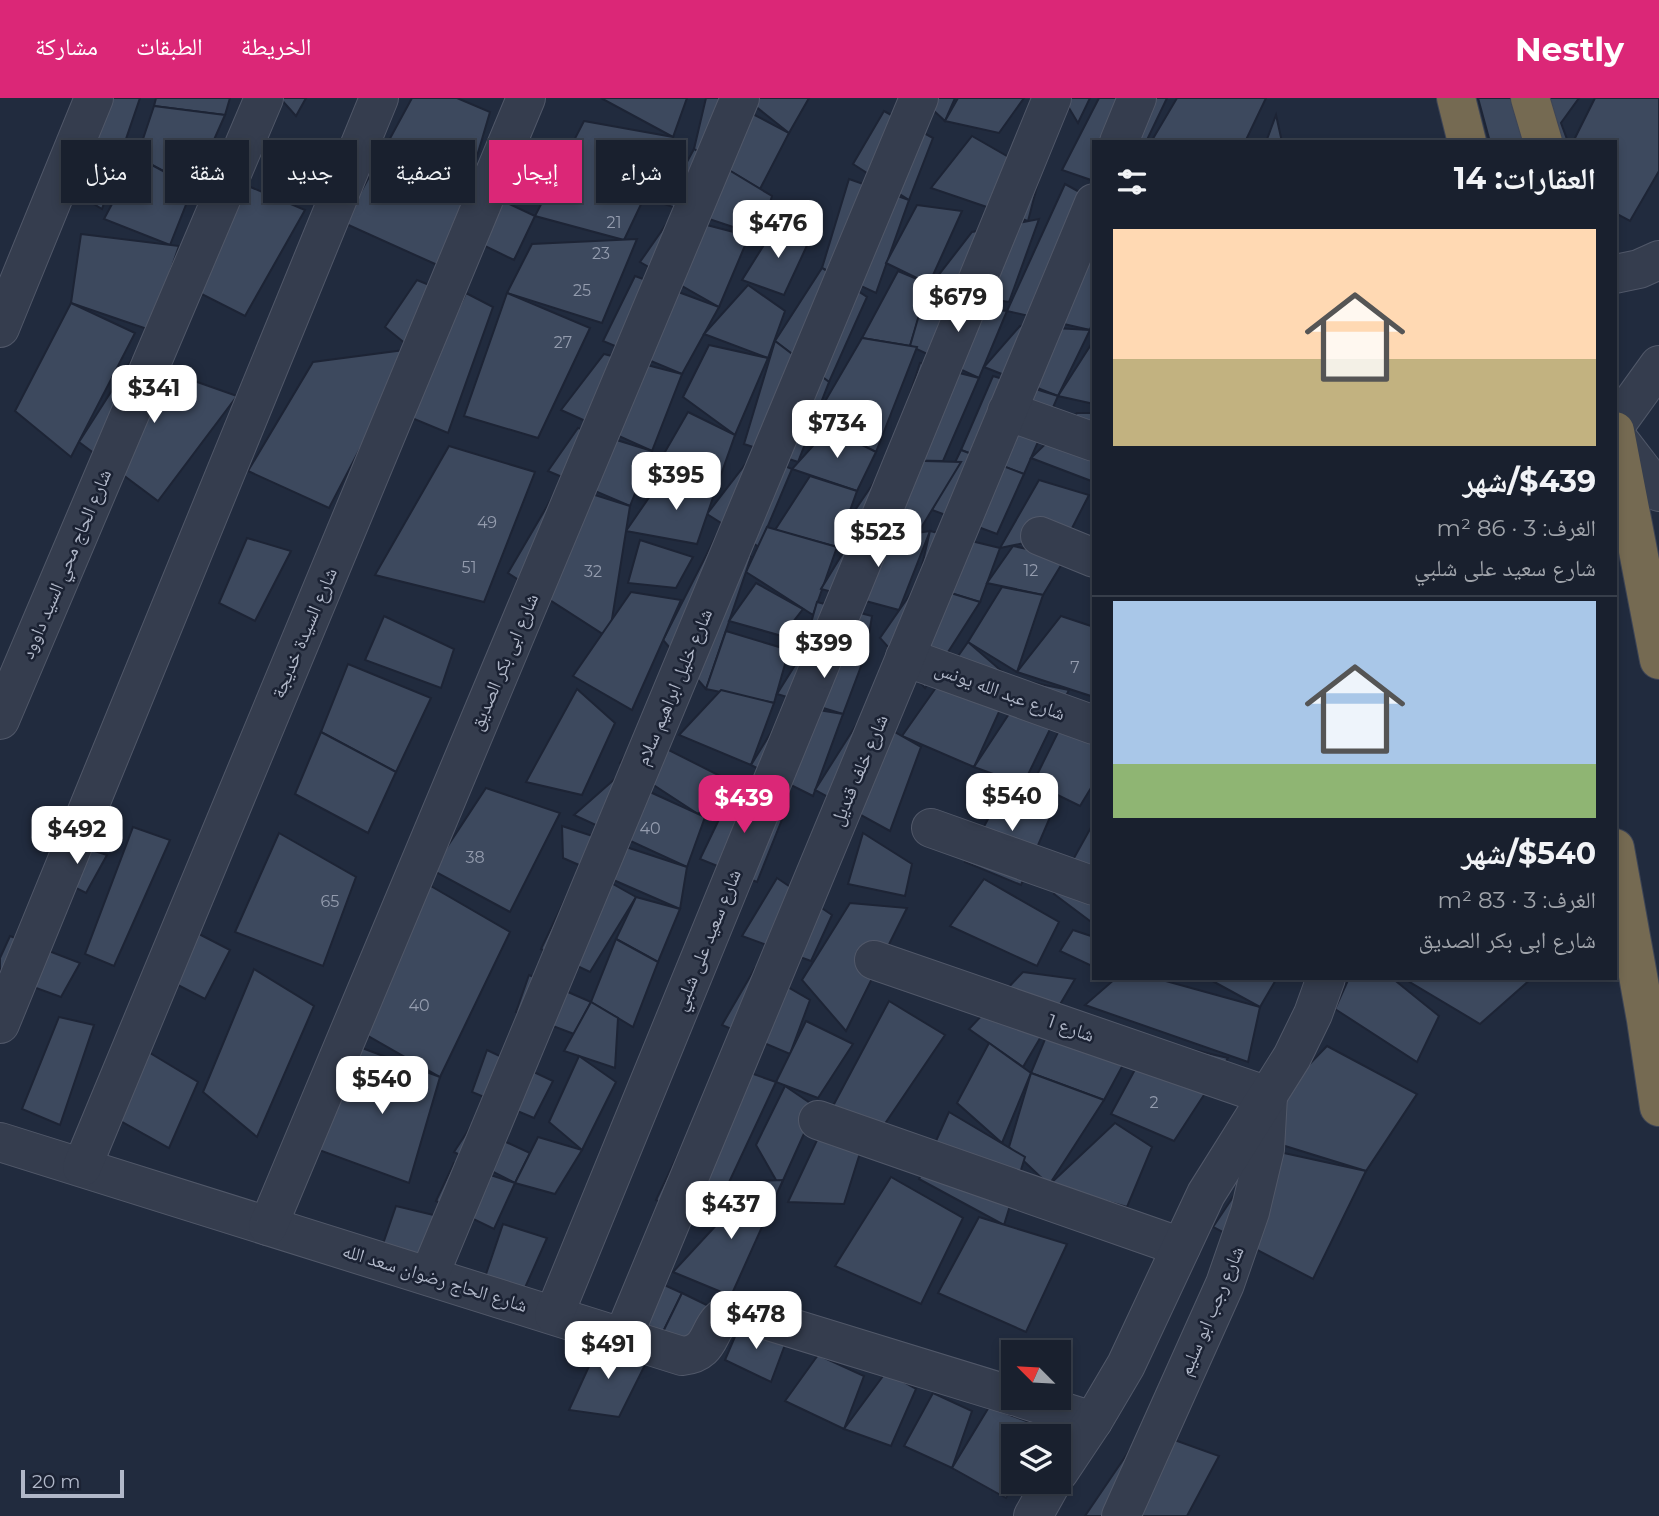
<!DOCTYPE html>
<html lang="ar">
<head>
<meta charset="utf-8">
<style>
  body { margin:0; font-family:Montserrat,"Noto Naskh Arabic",sans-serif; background:#222836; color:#f1f3f6; direction:rtl; height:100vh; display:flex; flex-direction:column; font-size:26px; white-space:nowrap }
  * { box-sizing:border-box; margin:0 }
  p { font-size:23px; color:#9fa3aa }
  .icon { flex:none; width:38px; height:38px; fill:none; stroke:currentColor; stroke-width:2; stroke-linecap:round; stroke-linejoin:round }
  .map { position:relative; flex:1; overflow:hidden; direction:ltr }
  .sheet { position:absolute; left:1092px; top:42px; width:525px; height:840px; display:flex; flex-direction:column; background:#19202e; border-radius:0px; box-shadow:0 4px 10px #0003,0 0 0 2px #373e4a; direction:rtl }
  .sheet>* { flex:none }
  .banner { position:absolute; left:21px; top:42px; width:665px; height:63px; direction:rtl; display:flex; gap:14px }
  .needle { width:46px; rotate:294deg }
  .fabs { position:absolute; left:1001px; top:1242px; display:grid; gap:14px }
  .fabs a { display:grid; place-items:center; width:70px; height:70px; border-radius:0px; background:#19202e; box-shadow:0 4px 10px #0003,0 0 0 2px #373e4a; font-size:35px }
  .scale { position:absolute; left:21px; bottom:18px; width:103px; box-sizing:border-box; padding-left:7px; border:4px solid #b1b8c9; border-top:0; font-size:19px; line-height:24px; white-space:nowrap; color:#b1b8c9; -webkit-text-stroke:5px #1b2233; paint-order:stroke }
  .price { position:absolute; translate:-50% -60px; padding:0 16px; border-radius:14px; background:#fff; color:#222; font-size:23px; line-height:46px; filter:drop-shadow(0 2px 4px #0008) }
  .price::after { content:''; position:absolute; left:50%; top:42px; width:21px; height:16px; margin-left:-10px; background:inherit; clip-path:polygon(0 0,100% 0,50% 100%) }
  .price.current { background:#db2777; color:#fff }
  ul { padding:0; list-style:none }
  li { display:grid; align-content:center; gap:14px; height:371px; padding:0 21px }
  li+li { border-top:2px solid #373e4a }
  li span { display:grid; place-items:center; height:217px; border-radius:0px; color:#555 }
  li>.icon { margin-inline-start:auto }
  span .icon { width:126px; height:126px; fill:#fffc; stroke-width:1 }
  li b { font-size:30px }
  h2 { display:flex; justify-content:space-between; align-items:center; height:84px; padding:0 21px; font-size:30px }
  .pill { padding:0 24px; border-radius:0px; background:#19202e; box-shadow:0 4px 10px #0003,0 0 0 2px #373e4a; font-size:24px; line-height:63px }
  .pill.current { background:#db2777; color:#fff }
  header { display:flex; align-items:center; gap:42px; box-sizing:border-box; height:98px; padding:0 35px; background:#db2777; color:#fff }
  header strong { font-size:33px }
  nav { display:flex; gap:38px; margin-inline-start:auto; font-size:24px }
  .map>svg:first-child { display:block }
  .building { fill:#3d495e; stroke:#1d2435; stroke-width:2 }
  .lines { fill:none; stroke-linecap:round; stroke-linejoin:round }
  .minor-casing { stroke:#515869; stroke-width:40 }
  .highway-casing { stroke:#3e4556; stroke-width:40 }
  .minor { stroke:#353d4e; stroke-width:38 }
  .highway { stroke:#756a52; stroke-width:38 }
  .labels { text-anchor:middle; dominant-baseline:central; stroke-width:5; stroke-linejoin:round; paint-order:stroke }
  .number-label { font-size:16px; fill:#949cae }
  .street-label { font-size:19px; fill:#b1b8c9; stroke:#1b2233 }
</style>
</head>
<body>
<header>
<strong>Nestly</strong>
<nav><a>الخريطة</a><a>الطبقات</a><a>مشاركة</a></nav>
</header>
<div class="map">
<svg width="1659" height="1418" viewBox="0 0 1659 1418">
  <rect width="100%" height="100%" fill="#212b3e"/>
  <g class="building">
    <polygon points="106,0 140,0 102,111 71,92"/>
    <polygon points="156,0 230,0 225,17 154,8"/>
    <polygon points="280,0 306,0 296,18"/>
    <polygon points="412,0 457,0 490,14 444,170 344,125"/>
    <polygon points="601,0 687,0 673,39"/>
    <polygon points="706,0 722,0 789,35 760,91 694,51"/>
    <polygon points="745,0 809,0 789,35"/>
    <polygon points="920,0 955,0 945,23"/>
    <polygon points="958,0 1024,0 999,35 945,23"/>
    <polygon points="1063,0 1090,0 1078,25"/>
    <polygon points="1099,0 1167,0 1146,44 1094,44 1094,83 1062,72"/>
    <polygon points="1177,0 1266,0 1245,44 1151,44"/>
    <polygon points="1478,0 1579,0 1561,25 1568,44 1490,44"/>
    <polygon points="1595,0 1659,0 1659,73 1630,123 1615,115 1615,44 1573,44"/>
    <polygon points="154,8 225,17 193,89 137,59"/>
    <polygon points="884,13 933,40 909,102 853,66"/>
    <polygon points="1276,17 1282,44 1266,44"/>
    <polygon points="584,23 673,39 624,142 535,118"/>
    <polygon points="972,38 1040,77 1028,123 931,90"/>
    <polygon points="694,51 772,98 760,138 664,106"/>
    <polygon points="137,59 193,89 170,147 104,121"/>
    <polygon points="215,74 305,112 245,218 168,179"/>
    <polygon points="849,81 909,102 876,195 822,170"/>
    <polygon points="1065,86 1094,102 1094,219 1090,232 1007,213"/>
    <polygon points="477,91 535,118 514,162 456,134"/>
    <polygon points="917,107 962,113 929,186 886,165"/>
    <polygon points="672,118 749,138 719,209 640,164"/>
    <polygon points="1039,121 1009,204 927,192 972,134"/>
    <polygon points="777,126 810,141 784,197 742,182"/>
    <polygon points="81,136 179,148 150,232 71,205"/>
    <polygon points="637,141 602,225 507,195 532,146"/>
    <polygon points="822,170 867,199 829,284 775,243"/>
    <polygon points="898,173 929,186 910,248 862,240"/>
    <polygon points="635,178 719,209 682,276 603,243"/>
    <polygon points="417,182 439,191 412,251 385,229"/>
    <polygon points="748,187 785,213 768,260 704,236"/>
    <polygon points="466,195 493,209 448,335 407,318"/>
    <polygon points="507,195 590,230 538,340 464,318"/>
    <polygon points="923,203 1007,213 979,280 910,248"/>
    <polygon points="71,205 135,235 71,359 15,313"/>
    <polygon points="1020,228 1090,232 1058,298 984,269"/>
    <polygon points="862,240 917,249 876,354 813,324"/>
    <polygon points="1094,242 1094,306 1058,298"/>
    <polygon points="775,243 829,284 798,364 744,346"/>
    <polygon points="709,247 768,260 735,337 683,299"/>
    <polygon points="412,251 329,410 248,373 313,264"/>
    <polygon points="604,256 682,276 652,353 561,312"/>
    <polygon points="132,261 237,298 158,403 79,344"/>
    <polygon points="920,265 979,280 943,363 889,362"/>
    <polygon points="993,278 1058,298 1024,376 961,352"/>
    <polygon points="688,314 735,337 718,385 654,373"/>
    <polygon points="1077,315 1094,315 1094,384 1031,360"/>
    <polygon points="578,330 652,353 630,408 548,373"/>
    <polygon points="829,330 876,354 857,393 792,371"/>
    <polygon points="449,348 535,374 484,504 375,477"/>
    <polygon points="961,352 1024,376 997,436 932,412"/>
    <polygon points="754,355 792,371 759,449 707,416"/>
    <polygon points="889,362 961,364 918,435 845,427"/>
    <polygon points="810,378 857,393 837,449 775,432"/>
    <polygon points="1039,382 1089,397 1069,436 1000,450"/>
    <polygon points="659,385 718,385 697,446 626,433"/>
    <polygon points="560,386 630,408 609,540 508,475"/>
    <polygon points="767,429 837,449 813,517 746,474"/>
    <polygon points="719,432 751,459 706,591 663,542"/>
    <polygon points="930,433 899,512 821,491 849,445"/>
    <polygon points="930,433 1000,450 980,504 918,485"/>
    <polygon points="247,440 291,453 255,523 219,505"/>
    <polygon points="640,442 693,459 676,490 628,485"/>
    <polygon points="1013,448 1066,459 1043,497 987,485"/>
    <polygon points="756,485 803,511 782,538 729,523"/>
    <polygon points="918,485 980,504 925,590 880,540"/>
    <polygon points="1002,489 1043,497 1017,574 968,544"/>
    <polygon points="631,494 681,502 632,612 573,578"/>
    <polygon points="817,504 872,518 866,555 802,556"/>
    <polygon points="384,518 454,551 441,590 365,562"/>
    <polygon points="1061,518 1094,529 1094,599 1017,574"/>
    <polygon points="726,533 789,552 774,605 706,591"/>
    <polygon points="968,544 1013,583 974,669 902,638"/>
    <polygon points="866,555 843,616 777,596 802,556"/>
    <polygon points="348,566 431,600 396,674 321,634"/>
    <polygon points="1030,584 1069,592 1023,687 974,669"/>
    <polygon points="577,591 615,625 582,697 526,684"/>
    <polygon points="721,592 774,605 751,667 679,637"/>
    <polygon points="1074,602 1094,612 1094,685 1080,708 1033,685"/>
    <polygon points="788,607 843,616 813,698 751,667"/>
    <polygon points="863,616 921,649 890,733 815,692"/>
    <polygon points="321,634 396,674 368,735 295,696"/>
    <polygon points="639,637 736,686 698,716 620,665"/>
    <polygon points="1011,678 1054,710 1021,787 965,764"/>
    <polygon points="617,679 705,719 687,769 574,717"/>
    <polygon points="736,686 785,714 757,784 700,761"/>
    <polygon points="486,690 560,715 510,814 432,772"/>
    <polygon points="1094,724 1094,826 1054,796"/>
    <polygon points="562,728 687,769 680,811 563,760"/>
    <polygon points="133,729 170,742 114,868 85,856"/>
    <polygon points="279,735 356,779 323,868 235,834"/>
    <polygon points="863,735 912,766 905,798 848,786"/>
    <polygon points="64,743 107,757 86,795 50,777"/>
    <polygon points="581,768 636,799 590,874 541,851"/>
    <polygon points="777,780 832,817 811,863 742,838"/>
    <polygon points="984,781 1059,824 1037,868 950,828"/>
    <polygon points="429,787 510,834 440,979 363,935"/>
    <polygon points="636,799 680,811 658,864 616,841"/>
    <polygon points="850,805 907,810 846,933 802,882"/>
    <polygon points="1073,832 1094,839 1094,869 1060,853"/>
    <polygon points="199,836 230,852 205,901 174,885"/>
    <polygon points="10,838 80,865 61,899 0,877 0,860"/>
    <polygon points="616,841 658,864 633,929 591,904"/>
    <polygon points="755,870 810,902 790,956 722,927"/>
    <polygon points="254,871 314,908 257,1039 203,994"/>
    <polygon points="1023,874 1075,881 1023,969 969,931"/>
    <polygon points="529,877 591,904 574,936 516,914"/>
    <polygon points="1116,880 1155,880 1260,909 1248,964 1085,907"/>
    <polygon points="1207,880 1277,880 1260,909"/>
    <polygon points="1349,880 1392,880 1439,918 1417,964 1335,911"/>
    <polygon points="1403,880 1532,880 1480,926"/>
    <polygon points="889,903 945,937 884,1027 833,1008"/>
    <polygon points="591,904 618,920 615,970 564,953"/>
    <polygon points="1058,910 1138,939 1104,1002 1031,975"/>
    <polygon points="59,919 94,927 60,1027 22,1011"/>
    <polygon points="806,923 853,946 818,1000 776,984"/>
    <polygon points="1151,942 1228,960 1174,1043 1111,1016"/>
    <polygon points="989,945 1031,975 1002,1045 957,1005"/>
    <polygon points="1327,948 1417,996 1366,1073 1243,1035"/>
    <polygon points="362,950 440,979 409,1085 319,1052"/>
    <polygon points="145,952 198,984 169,1050 117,1021"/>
    <polygon points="487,952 553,983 534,1020 472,994"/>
    <polygon points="579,958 616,984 582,1052 549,1024"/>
    <polygon points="722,965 776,984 709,1127 656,1102"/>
    <polygon points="1031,975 1104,1002 1049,1087 1009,1049"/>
    <polygon points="785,988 816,1009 780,1089 756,1047"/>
    <polygon points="833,1008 865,1039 844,1106 788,1104"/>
    <polygon points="949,1014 1025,1059 1004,1127 919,1081"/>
    <polygon points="1115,1025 1152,1049 1127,1109 1049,1087"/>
    <polygon points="471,1028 530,1055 515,1085 454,1054"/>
    <polygon points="538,1039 582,1052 555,1096 515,1085"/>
    <polygon points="1265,1051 1366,1073 1313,1181 1213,1129"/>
    <polygon points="454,1065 515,1085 494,1131 436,1103"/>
    <polygon points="891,1079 963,1120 921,1206 835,1168"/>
    <polygon points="783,1082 731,1198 673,1174 757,1083"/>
    <polygon points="396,1108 446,1120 432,1163 383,1146"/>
    <polygon points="979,1119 1067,1146 1026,1234 938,1195"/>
    <polygon points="503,1126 547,1140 524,1192 485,1179"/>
    <polygon points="651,1181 682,1195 660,1240 630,1231"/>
    <polygon points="682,1195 717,1212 699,1248 660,1240"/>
    <polygon points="742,1222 786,1244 771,1284 725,1262"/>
    <polygon points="601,1242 647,1263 619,1319 569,1312"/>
    <polygon points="818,1257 864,1278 844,1331 785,1303"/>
    <polygon points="886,1274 916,1291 891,1348 844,1331"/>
    <polygon points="933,1295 972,1313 952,1370 904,1348"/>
    <polygon points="989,1309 1048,1331 1043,1339 1013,1339 1013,1384 1015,1384 1006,1400 952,1370"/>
    <polygon points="1144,1331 1219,1358 1187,1418 1085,1418"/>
  </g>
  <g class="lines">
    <defs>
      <g id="minor">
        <polyline points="1119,44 1137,0"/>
        <polyline points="1615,176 1639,171 1659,162"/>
        <polyline points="0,230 94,0"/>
        <polyline points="1007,313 1094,344"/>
        <polyline points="1615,328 1659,267"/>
        <polyline points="1619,342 1659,394"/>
        <polyline points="1040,438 1094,460"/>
        <polyline points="905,559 1094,627"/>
        <polyline points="0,622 264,0"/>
        <polyline points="931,730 1094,788"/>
        <polyline points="874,862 1268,998 1265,1051 1250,1114 1225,1186 1121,1418"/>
        <polyline points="0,926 379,0"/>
        <polyline points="818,1022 1181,1149"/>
        <path d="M0,1044l682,214c36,-3 21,-36 54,-45l277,85"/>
        <polyline points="82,1069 526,0"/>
        <polyline points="268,1128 740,0"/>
        <polyline points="429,1178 919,0"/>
        <polyline points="554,1217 1052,0"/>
        <polyline points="623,1239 1094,105"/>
        <polyline points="1020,1300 1093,1323"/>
        <polyline points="1059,1374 1093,1323 1126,1267 1206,1096 1292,959 1313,916 1326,880"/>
        <polyline points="1033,1418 1052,1384"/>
      </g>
      <g id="highway">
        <polyline points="1456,0 1467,44"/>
        <polyline points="1530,0 1543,44"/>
        <polyline points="1615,333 1659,562"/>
        <polyline points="1615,750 1646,922 1659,1009"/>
      </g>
    </defs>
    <use href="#minor" class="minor-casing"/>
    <use href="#highway" class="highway-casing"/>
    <use href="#minor" class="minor"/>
    <use href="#highway" class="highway"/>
  </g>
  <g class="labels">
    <g class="number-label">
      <text x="614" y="124">21</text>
      <text x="601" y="155">23</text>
      <text x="582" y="192">25</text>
      <text x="563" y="244">27</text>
      <text x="487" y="424">49</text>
      <text x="469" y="469">51</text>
      <text x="1031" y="472">12</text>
      <text x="593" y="473">32</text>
      <text x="1075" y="569">7</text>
      <text x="650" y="730">40</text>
      <text x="475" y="759">38</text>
      <text x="330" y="803">65</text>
      <text x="419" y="907">40</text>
      <text x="1154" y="1004">2</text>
    </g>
    <g class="street-label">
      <text transform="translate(66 466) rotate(-67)">شارع الحاج محي السيد داوود</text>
      <text transform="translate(304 535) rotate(-67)">شارع السيدة خديجة</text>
      <text transform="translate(504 564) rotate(-67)">شارع ابى بكر الصديق</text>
      <text transform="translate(674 589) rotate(-67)">شارع خليل ابراهيم سلام</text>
      <text transform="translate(1000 593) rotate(20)">شارع عبد الله يونس</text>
      <text transform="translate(859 672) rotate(-67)">شارع خلف قنديل</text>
      <text transform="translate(707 842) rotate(-68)">شارع سعيد على شلبي</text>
      <text transform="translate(1071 930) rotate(19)">شارع 1</text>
      <text transform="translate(435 1180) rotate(17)">شارع الحاج رضوان سعد الله</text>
      <text transform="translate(1211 1213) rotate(-67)">شارع رجب ابو سليم</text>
    </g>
  </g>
</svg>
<div class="fabs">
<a><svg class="needle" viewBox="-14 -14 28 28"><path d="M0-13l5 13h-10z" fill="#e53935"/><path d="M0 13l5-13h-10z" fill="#9fa3aa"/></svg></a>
<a><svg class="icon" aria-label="layers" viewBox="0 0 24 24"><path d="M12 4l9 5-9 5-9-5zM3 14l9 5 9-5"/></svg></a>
</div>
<div class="scale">20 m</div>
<b class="price" style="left:778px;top:162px">$476</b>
<b class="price" style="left:958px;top:236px">$679</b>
<b class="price" style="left:154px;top:327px">$341</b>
<b class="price" style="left:837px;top:362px">$734</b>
<b class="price" style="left:676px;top:414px">$395</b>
<b class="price" style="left:878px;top:471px">$523</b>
<b class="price" style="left:824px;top:582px">$399</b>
<b class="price" style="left:1012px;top:735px">$540</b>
<b class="price current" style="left:744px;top:737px">$439</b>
<b class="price" style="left:77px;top:768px">$492</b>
<b class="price" style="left:382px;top:1018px">$540</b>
<b class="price" style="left:731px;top:1143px">$437</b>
<b class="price" style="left:756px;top:1253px">$478</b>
<b class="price" style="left:608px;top:1283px">$491</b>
<div class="banner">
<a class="pill">شراء</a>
<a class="pill current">إيجار</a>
<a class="pill">تصفية</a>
<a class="pill">جديد</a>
<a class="pill">شقة</a>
<a class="pill">منزل</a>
</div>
<section class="sheet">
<h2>العقارات: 14<svg class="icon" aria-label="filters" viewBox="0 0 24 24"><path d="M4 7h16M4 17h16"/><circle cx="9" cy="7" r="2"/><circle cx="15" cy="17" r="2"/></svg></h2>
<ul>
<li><span style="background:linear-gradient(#ffd9b3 60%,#c2b280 0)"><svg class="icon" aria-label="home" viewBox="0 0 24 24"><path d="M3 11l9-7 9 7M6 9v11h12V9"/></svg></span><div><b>$439/شهر</b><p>الغرف: 3 · 86 m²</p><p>شارع سعيد على شلبي</p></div></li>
<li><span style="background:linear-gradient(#a9c7e8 75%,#8fb573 0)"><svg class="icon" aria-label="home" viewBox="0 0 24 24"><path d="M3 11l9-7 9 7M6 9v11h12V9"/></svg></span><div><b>$540/شهر</b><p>الغرف: 3 · 83 m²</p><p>شارع ابى بكر الصديق</p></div></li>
</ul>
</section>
</div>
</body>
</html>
